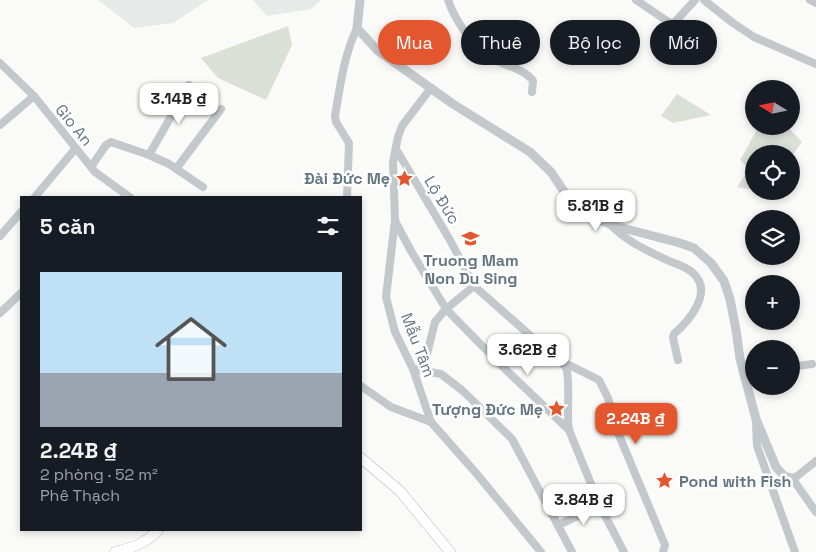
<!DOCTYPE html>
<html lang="vi">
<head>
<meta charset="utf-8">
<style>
  body { margin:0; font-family:"Space Grotesk",sans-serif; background:#242831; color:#f1f3f6; height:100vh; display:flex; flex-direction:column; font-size:19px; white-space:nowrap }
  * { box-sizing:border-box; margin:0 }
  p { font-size:16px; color:#9ea1a6 }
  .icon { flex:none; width:28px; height:28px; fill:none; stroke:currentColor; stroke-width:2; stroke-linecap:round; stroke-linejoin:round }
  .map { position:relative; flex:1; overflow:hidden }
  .panel { position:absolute; left:20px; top:196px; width:342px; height:335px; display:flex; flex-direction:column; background:#171b24; border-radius:0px; box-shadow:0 2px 8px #0003 }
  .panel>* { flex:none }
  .hud { position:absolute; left:378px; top:20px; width:362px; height:45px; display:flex; gap:10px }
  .needle { width:32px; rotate:280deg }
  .buttons { position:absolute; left:745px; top:80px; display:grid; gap:10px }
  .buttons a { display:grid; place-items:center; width:55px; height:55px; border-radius:50%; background:#171b24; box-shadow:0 2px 8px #0003; font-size:25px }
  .price { position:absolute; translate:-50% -42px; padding:0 11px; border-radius:10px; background:#fff; color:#222; font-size:16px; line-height:32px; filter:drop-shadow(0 1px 2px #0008) }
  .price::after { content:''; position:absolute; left:50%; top:30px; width:15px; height:11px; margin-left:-8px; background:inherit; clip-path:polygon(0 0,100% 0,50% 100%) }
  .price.selected { background:#e4572e; color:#fff }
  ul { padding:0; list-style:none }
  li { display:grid; align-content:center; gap:10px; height:265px; padding:0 20px }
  li span { display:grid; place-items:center; height:155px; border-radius:0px; color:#555 }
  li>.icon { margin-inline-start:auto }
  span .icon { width:90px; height:90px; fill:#fffc; stroke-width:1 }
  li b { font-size:21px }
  h2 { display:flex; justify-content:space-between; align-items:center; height:60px; padding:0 20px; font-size:21px }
  .pill { padding:0 18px; border-radius:22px; background:#171b24; box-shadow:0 2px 8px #0003; font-size:18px; line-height:45px }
  .pill.selected { background:#e4572e; color:#fff }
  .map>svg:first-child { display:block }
  .built { fill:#e8e9e9 }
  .green { fill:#dadfd7 }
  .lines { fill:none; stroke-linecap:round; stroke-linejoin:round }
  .secondary-casing { stroke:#b3babf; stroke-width:11 }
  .minor { stroke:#c3c8cc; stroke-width:8 }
  .tertiary { stroke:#c3c8cc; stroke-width:9 }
  .secondary { stroke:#fff; stroke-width:10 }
  .labels { text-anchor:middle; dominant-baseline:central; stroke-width:5; stroke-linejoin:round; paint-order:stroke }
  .street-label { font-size:16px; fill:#657683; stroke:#fff }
  .poi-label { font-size:16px; font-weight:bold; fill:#657683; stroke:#fff; text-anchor:end }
</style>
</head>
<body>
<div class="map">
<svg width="816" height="552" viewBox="0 0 816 552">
  <rect width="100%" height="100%" fill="#fafaf8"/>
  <g class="built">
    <polygon points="98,0 208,0 173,23 134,28"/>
    <polygon points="253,0 321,0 311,9 267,16"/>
  </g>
  <g class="green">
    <polygon points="288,26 292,45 266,100 218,78 201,58"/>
    <polygon points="677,94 711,115 673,123 661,116"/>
    <polygon points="759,126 787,126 802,142 791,157 791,154 754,154 754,190 737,187 749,169 740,160"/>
  </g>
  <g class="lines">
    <defs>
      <g id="secondary">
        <polyline points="361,458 400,491 450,552"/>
        <path d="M115,552c18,-4 31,-9 43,-22"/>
      </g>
    </defs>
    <use href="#secondary" class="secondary-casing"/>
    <g class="minor">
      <path d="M448,0c6,18 26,50 44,59 12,6 33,10 41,22l-1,11"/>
      <polyline points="636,0 670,23 675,22 695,0"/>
      <polyline points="704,0 733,23 754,37 816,64"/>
      <polyline points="810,0 816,3"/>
      <polyline points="0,63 34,96 95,172 131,198"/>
      <polyline points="431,88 402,126 398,137 393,162 395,220 386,297 395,332 413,369 431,422 476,473 541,552"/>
      <polyline points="0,125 34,96"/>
      <path d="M396,149l54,91 24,46 92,81c5,15 0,45 3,63"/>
      <polyline points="149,155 189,85"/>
      <polyline points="91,167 106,145 111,142 149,155 169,164 203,187"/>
      <polyline points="176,169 221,109"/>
      <polyline points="34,198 75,149"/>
      <path d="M347,198l2,-55 -13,-21 -1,-6c5,-30 9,-61 22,-88"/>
      <polyline points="395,221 411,251 446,309 501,365 569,430 600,506 624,552"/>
      <path d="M611,225c16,17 37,26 58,36 8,3 18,6 24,12 21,19 -4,48 -19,61l-1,4 5,22"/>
      <polyline points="0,236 21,212"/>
      <polyline points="0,313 21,293"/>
      <polyline points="563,362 599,380 608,398 616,428 665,545 663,552"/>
      <polyline points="791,367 812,364"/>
      <polyline points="413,369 441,374 463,391 512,439 572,552"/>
      <polyline points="423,370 435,322 446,309 474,286"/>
      <polyline points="743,373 754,372"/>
      <polyline points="361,386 391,407 431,422"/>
      <polyline points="756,423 757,446 795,552"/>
      <polyline points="816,461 796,477 792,478 816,512"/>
      <polyline points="558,525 600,506"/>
    </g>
    <polyline class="tertiary" points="360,0 357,28 377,50 453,104 530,152 551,172 567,196 587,215 615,226 680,243 694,248 711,263 724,281 730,299 736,330 740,359 756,419 776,467 784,476 792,478"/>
    <use href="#secondary" class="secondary"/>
  </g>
  <defs>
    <symbol id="sight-bare" viewBox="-9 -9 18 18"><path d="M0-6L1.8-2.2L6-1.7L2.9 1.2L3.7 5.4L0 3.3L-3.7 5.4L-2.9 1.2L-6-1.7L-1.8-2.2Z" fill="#e4572e" stroke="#fff" stroke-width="2.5" paint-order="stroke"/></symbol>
    <symbol id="school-bare" viewBox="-9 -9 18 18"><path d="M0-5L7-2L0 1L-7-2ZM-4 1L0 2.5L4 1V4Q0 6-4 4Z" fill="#e4572e" stroke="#fff" stroke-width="2.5" paint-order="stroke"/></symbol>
  </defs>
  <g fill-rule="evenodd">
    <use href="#sight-bare" x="392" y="166" width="25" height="25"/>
    <use href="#school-bare" x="458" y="226" width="25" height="25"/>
    <use href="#sight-bare" x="544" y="396" width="25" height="25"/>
    <use href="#sight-bare" x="652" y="468" width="25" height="25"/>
  </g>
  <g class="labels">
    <g class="street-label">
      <text transform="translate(74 125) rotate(51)">Gio An</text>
      <text transform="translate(442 200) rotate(59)">Lộ Đức</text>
      <text transform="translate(418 345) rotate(69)">Mẫu Tâm</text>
    </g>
    <g class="poi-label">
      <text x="390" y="178">Đài Đức Mẹ</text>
      <text x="471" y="260" text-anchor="middle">Truong Mam<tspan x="471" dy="18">Non Du Sing</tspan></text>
      <text x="543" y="409">Tượng Đức Mẹ</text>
      <text x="679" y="481" text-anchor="start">Pond with Fish</text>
    </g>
  </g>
</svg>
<div class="buttons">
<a><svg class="needle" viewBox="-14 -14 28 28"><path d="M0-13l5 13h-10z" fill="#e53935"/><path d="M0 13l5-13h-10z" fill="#9ea1a6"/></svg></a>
<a><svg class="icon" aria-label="locate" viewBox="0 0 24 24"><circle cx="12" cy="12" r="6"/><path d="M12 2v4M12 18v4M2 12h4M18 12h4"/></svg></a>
<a><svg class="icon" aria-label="layers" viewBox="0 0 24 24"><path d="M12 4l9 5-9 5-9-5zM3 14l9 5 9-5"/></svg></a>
<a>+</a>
<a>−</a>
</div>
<b class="price" style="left:179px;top:125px">3.14B ₫</b>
<b class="price" style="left:596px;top:232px">5.81B ₫</b>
<b class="price" style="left:528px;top:376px">3.62B ₫</b>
<b class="price selected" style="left:636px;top:445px">2.24B ₫</b>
<b class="price" style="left:584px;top:526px">3.84B ₫</b>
<div class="hud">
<a class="pill selected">Mua</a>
<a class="pill">Thuê</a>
<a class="pill">Bộ lọc</a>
<a class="pill">Mới</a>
</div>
<section class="panel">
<h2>5 căn<svg class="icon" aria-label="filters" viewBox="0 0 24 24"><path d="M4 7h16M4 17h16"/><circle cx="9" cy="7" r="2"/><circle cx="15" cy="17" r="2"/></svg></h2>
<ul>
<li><span style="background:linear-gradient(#bfe0f5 65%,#9aa5b1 0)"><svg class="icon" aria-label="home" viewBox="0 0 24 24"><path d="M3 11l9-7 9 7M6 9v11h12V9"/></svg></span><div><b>2.24B ₫</b><p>2 phòng · 52 m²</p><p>Phê Thạch</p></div></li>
</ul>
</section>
</div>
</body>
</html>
